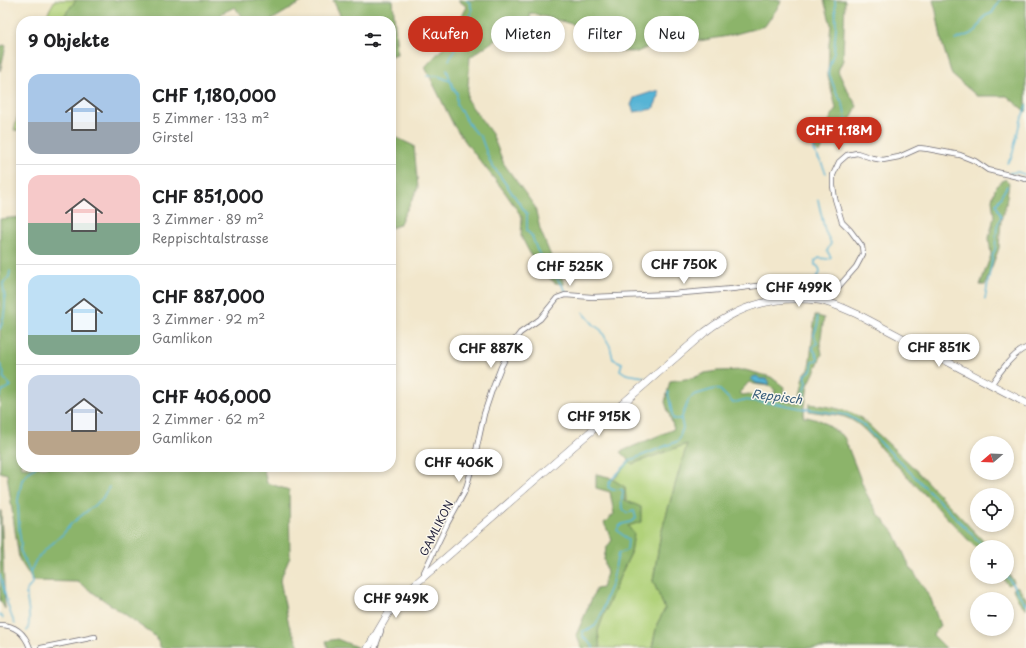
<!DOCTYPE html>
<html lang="de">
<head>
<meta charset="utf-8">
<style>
  body { margin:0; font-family:"Playpen Sans",sans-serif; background:#f6f6f6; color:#202124; height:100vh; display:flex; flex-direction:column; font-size:15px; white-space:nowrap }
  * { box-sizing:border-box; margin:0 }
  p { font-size:13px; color:#757577 }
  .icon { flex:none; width:22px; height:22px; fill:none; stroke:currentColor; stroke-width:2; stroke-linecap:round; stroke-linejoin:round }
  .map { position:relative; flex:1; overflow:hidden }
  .side { position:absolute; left:16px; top:16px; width:380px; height:456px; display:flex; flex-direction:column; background:#fff; border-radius:16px; box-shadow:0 2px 6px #0003 }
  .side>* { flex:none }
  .hud { position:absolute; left:408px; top:16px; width:380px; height:36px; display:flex; gap:8px }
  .needle { width:26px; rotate:251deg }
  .fabs { position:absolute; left:970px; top:436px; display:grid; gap:8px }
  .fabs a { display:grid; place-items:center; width:44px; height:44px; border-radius:50%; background:#fff; box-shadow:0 2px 6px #0003; font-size:20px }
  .price { position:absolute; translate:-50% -34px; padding:0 9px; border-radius:14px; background:#fff; color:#222; font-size:13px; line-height:26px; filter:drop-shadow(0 1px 2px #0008) }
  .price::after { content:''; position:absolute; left:50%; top:24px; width:12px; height:9px; margin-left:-6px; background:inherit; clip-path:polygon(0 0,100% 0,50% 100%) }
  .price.on { background:#c8321e; color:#fff }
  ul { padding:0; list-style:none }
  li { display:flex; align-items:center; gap:12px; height:100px; padding:0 12px }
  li+li { border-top:1px solid #e0e0e0 }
  li span { display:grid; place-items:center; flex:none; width:112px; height:80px; border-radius:12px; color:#555 }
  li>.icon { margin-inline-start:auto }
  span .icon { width:48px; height:48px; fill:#fffc; stroke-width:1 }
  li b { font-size:17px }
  h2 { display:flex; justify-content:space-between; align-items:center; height:48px; padding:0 12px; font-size:17px }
  .chip { padding:0 14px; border-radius:18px; background:#fff; box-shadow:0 2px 6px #0003; font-size:14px; line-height:36px }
  .chip.on { background:#c8321e; color:#fff }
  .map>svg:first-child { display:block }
  .green { fill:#b1d27a; stroke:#6a7a5a }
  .forest { fill:#8cb46a; stroke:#576b52; fill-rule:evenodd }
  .water { fill:#57b4d5; stroke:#3c6b88 }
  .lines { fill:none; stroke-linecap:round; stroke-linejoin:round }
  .stream { stroke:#57b4d5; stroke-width:1.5 }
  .minor-casing { stroke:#6b676e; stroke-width:6 }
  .secondary-casing { stroke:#6b676e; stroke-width:8 }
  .minor { stroke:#fff; stroke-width:4.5 }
  .secondary { stroke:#fff; stroke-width:7 }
  .labels { text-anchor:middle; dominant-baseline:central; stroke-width:3; stroke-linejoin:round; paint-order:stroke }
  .street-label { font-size:11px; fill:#22223b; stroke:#fbf7ec }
  .water-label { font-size:12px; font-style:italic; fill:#375c79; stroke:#fbf7ec }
</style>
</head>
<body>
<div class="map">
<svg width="1026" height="648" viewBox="0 0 1026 648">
  <rect width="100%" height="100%" fill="#fbf7ec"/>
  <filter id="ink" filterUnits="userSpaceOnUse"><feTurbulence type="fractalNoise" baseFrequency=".025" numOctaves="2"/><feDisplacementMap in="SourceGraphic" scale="8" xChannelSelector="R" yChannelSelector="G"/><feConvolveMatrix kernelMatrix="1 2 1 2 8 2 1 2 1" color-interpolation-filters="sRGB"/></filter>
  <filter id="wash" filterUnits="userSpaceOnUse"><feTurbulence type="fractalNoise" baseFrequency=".012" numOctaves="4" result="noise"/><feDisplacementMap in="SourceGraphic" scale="16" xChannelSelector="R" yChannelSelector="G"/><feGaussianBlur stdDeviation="0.9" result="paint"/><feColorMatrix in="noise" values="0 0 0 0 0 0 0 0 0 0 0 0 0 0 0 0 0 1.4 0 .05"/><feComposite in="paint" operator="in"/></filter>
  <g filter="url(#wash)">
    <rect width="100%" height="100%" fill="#f2e7cc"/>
    <g class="green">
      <polygon points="55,0 76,0 60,21 43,21"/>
      <polygon points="21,102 21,131 14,130"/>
      <polygon points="687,444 661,533 653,581 665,609 657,624 652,648 600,648 598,631 603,617 621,574 631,553 625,487 613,481 629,461 632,464"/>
    </g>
    <g class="forest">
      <polygon points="76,0 305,0 270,21 244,21 235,7 222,13 218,21 60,21"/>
      <polygon points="333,0 393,0 397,54 391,56 391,21 343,21"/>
      <polygon points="458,0 781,0 780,4 765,26 728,36 699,41 677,20 669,38 637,52 606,51 609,34 531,13 527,31 521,39 495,40 470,57 467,100 492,134 504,164 535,207 540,229 552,259 565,284 555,283 537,267 521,236 522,217 504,191 473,152 454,126 425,67 443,48 467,7"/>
      <polygon points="824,0 845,0 843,60 838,71 846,88 857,106 844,133 828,139 819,153 809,142 828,123 836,108 828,76 829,44 831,25"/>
      <polygon points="933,0 1026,0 1026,112 1007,96 977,96 952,75 942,43 936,11"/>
      <polygon points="4,45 6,46 0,71 0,53 1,46"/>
      <polygon points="391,135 414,146 418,188 399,225 391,228"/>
      <polygon points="1005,179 1009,183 1006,204 1001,220 999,248 985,285 980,285 991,255 989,238 994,217 992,199 996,186"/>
      <polygon points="21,217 21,467 263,467 267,483 289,490 290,557 280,580 289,625 300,648 161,648 155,636 78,582 33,581 19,559 7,474 0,472 0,219"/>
      <path d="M815,315l9,3 -4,25 2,11 -8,19 -6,12 -4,28 -1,4h4l15,4 22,16 22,56 12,21 16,18 15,33 22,34 9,27 -7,9 13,13h-294l5,-24 8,-15 -12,-28 8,-48 26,-89 -55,20 -12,-12 54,-23 -9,-27 5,-21 23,-3 12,-5 12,-2 28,-1 26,7 13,10 -1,13 14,3 7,-29 5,-4zM749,382c9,5 19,1 26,8l-3,10c-7,0 -18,0 -22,-6l-8,1 -3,-2z"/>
      <path d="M809,404c17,2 37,5 51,13l50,47 79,83h-12v2l-95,-99c-9,-12 -22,-28 -37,-33 -10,-3 -25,-4 -36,-6z"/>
      <polygon points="596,474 609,477 625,487 625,500 641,507 641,522 628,526 634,534 631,553 621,574 603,617 598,631 600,648 582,648 576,635 596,589 602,588 607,573 604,559 606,549 612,540 604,523 614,514 610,492 596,488"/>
      <polygon points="0,510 1,511 5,609 0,600"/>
      <polygon points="1007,572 1014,581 1008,585 1002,577 1007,577"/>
      <polygon points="1017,586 1026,598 1026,609 1018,600 1013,589"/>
      <polygon points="337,639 359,648 328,648 326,641"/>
    </g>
    <g class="water">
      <polygon points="658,90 659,96 653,109 634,112 631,105 634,98"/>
      <polygon points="757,376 760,379 767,379 769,381 769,385 756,383 751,379 752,377"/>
    </g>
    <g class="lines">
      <g class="stream">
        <polyline points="955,40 975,32 985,16 992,13 1000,0"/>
        <polyline points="449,60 468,22 472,11 470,3 466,0"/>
        <polyline points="447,70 453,88 457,93 457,105 472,129 481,137 490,162 527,214 527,231 532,236 537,250 566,291"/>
        <polyline points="427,76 438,76 450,81"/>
        <polyline points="1007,163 1011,158 1013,152 1019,126 1026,106"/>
        <polyline points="826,173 821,162 813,150 816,145 827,141 832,127 842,129 847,124 843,104 836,92 828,71 834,51 836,26 835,0"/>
        <polyline points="1009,173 1018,172 1026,175"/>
        <path d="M815,280l5,-7c0,-3 -1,-7 -5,-8v-4l4,-3 9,1 3,-2 -4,-6 4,-8 -6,-12 -7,-31"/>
        <polyline points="985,299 993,254 995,250 997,226 1001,217 996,205 1007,186"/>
        <polyline points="583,312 594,325 601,330 610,346 613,359 622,363 620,370 626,374 644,377"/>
        <path d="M0,329c3,-8 5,-17 5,-26 1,-5 -2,-14 -2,-20l6,-6 1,-6"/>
        <polyline points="0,364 4,374 3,377 11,386 2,391 0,397"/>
        <polyline points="668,392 673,419 681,419"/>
        <path d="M802,403l1,-5v-6l2,-5 1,-4 -2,-7c5,-5 10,-5 8,-14l2,-1 3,-1 1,-3 -5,-8v-2l4,-4 -3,-8 4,-12 -1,-6"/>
        <polyline points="30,572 36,560 43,552 63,534 71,524 102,499 109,487"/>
        <path d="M0,575c5,16 7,34 15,49"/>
        <polyline points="1007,576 1026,605"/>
        <polyline points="0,614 3,618"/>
        <path d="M27,631c5,-11 0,-27 -1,-40l6,-7 -2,-12 -10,-22 1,-6 -2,-15 -1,-29 4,-20 7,-8 7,-5"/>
        <path d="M593,648v-2l-10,-9v-6l7,-2 5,-3 8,-15 3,-14 6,-14 6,-29 9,-4 1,-10 -11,-10c4,-10 12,-4 19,-12l-2,-7 -7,2c-8,-6 -5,-13 -4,-22l-2,-2 -8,1 -5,-3 2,-6 21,-21 47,-19 5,-13 -2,-9 8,-20 5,-4 20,-6 6,1 13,13 10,-3 36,4 21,4 47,7 14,8 99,99 24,25"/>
      </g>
    </g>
  </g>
  <g filter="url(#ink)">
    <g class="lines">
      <defs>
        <g id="minor">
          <polyline points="825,302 856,267 863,254 862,246 850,230 842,222 835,199 833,186 833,175 839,162 847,155 857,153 872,158 883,160 899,157 919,148 928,149 960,155 975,161 988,170 1026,179"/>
          <path d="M991,385c7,-11 23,-33 35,-37"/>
          <polyline points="427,575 424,572 425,570 447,524 464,493 467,485 475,456 484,414 492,390 501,367 514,341 520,333 540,319 557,298 565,295 592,297 671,294 732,289 797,281 812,283 820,287 830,296"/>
          <path d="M0,625c16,0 25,9 30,23"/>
          <polyline points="41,648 95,637"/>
          <polyline points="375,648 381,631 381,629"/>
        </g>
        <path id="secondary" d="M368,648l17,-29 6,-10 14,-16 300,-261c27,-21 59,-34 94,-33 9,0 19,0 27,3 12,3 24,9 35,14l165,87"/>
      </defs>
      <use href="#minor" class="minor-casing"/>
      <use href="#secondary" class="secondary-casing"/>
      <use href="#minor" class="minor"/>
      <use href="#secondary" class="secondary"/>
    </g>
  </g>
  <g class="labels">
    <g class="street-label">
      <text transform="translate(436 528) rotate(-63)">GAMLIKON</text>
    </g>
    <g class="water-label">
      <text transform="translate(777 396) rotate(7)">Reppisch</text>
    </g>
  </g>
</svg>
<div class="fabs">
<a><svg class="needle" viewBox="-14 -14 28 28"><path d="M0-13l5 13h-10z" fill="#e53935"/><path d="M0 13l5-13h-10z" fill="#757577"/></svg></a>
<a><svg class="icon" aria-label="locate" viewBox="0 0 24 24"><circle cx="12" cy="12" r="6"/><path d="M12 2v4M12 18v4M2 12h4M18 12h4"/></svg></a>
<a>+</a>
<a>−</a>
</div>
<b class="price on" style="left:839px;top:151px">CHF 1.18M</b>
<b class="price" style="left:684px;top:285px">CHF 750K</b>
<b class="price" style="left:570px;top:287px">CHF 525K</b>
<b class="price" style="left:799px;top:308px">CHF 499K</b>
<b class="price" style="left:939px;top:368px">CHF 851K</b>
<b class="price" style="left:491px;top:369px">CHF 887K</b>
<b class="price" style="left:599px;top:437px">CHF 915K</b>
<b class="price" style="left:459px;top:483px">CHF 406K</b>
<b class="price" style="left:396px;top:619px">CHF 949K</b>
<div class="hud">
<a class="chip on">Kaufen</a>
<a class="chip">Mieten</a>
<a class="chip">Filter</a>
<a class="chip">Neu</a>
</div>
<section class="side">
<h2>9 Objekte<svg class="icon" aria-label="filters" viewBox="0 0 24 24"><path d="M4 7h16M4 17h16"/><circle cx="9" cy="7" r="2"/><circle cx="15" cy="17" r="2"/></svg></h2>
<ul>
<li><span style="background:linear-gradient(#a9c7e8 60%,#9aa5b1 0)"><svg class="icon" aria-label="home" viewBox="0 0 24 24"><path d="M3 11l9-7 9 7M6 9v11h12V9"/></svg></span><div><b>CHF 1,180,000</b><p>5 Zimmer · 133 m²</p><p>Girstel</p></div></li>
<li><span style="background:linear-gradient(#f6c9c9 60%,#7fa58c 0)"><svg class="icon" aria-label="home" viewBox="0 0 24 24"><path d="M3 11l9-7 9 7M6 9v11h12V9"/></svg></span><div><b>CHF 851,000</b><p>3 Zimmer · 89 m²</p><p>Reppischtalstrasse</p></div></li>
<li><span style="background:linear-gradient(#bfe0f5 75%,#7fa58c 0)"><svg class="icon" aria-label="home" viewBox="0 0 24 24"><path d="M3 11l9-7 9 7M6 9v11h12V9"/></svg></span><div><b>CHF 887,000</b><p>3 Zimmer · 92 m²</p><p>Gamlikon</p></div></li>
<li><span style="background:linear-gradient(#c9d6e8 70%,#b9a48a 0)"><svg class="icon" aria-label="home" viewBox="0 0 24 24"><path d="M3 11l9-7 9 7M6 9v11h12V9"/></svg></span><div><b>CHF 406,000</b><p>2 Zimmer · 62 m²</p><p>Gamlikon</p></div></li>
</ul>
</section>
</div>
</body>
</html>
